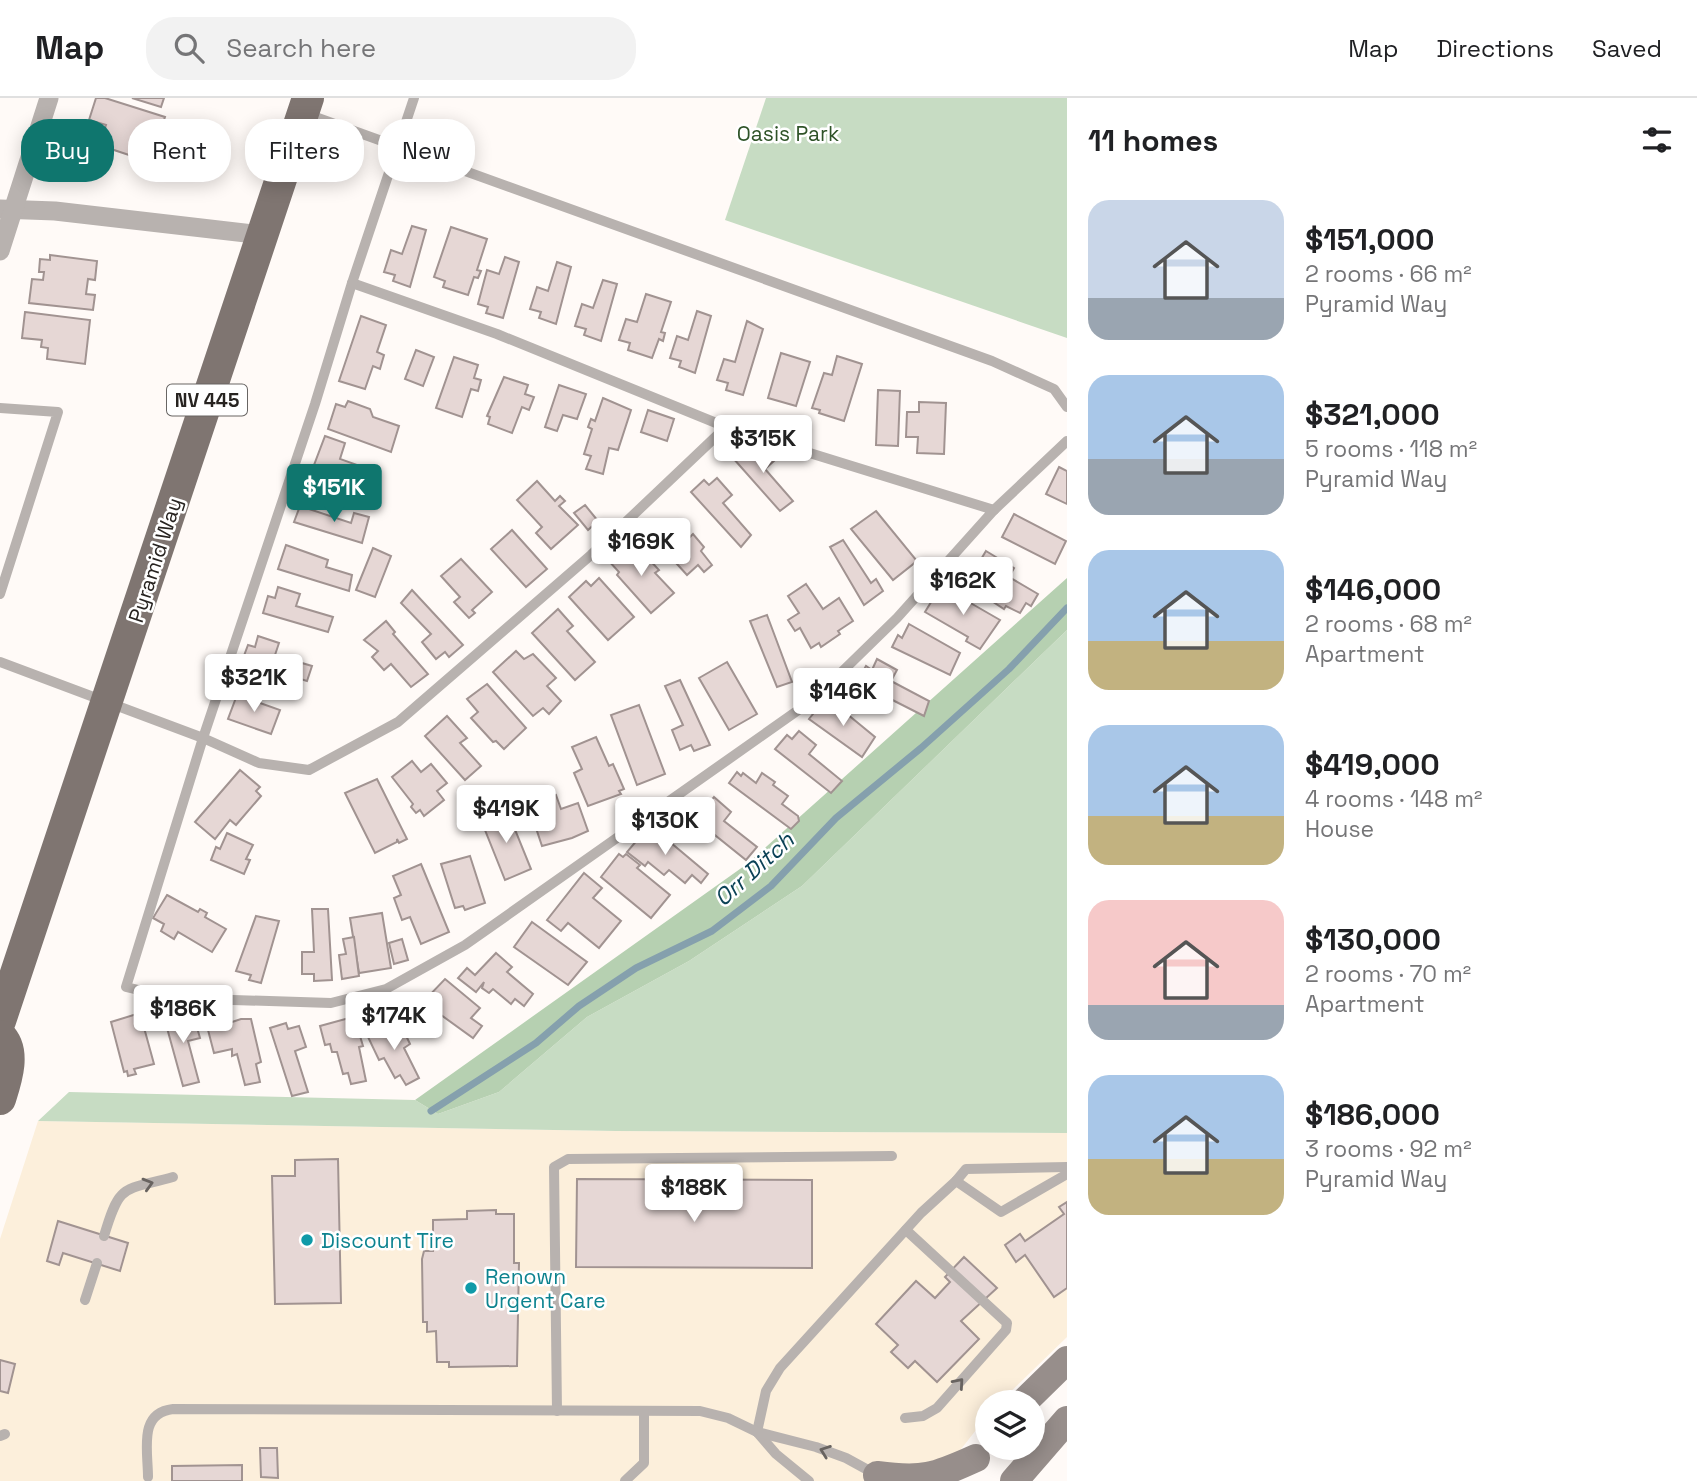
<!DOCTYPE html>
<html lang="en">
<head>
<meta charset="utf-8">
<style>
  body { margin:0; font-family:"Space Grotesk",sans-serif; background:#f2f2f2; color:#202124; height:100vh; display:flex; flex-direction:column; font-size:26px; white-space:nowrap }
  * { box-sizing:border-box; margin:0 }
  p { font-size:23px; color:#757577 }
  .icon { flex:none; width:38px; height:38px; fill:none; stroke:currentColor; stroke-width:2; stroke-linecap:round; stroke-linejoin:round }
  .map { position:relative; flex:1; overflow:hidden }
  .side { display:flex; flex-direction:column; background:#fff; width:630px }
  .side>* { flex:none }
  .guide { position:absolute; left:21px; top:21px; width:665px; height:63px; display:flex; gap:14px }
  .fabs { position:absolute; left:975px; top:1292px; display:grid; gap:14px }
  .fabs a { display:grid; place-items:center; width:70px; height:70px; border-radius:50%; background:#fff; box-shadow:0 4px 18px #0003; font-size:35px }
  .price { position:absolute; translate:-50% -60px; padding:0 16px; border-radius:7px; background:#fff; color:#222; font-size:23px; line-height:46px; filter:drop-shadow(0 2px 4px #0008) }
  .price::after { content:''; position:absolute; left:50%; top:42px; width:21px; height:16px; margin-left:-10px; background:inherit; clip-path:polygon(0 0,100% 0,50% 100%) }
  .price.current { background:#0f766e; color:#fff }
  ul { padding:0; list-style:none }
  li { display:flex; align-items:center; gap:21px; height:175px; padding:0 21px }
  li span { display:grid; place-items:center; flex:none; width:196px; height:140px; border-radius:21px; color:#555 }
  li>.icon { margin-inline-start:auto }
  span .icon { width:84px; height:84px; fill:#fffc; stroke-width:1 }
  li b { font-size:30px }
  h2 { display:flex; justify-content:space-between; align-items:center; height:84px; padding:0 21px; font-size:30px }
  .tag { padding:0 24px; border-radius:28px; background:#fff; box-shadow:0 4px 18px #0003; font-size:24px; line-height:63px }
  .tag.current { background:#0f766e; color:#fff }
  header { display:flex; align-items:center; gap:42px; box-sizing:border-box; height:98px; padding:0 35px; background:#fff; border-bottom:2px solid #e0e0e0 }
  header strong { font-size:33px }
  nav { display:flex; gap:38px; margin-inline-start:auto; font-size:24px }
  .search { width:490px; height:63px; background:#f2f2f2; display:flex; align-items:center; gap:18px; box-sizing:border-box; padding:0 24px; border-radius:28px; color:#757577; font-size:26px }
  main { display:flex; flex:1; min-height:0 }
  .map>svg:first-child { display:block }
  .commercial { fill:#fcefdb }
  .green { fill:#c7dcc3 }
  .forest { fill:#b6d0b1 }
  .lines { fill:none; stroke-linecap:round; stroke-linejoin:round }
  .stream { stroke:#85a0ad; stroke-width:7 }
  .building { fill:#e6d7d5; stroke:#a19391; stroke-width:2 }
  .service { stroke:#b8b2af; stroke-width:10 }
  .minor { stroke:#b8b2af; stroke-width:19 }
  .secondary { stroke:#978e8b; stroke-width:28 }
  .primary { stroke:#7f7571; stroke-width:32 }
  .oneway { stroke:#686360 }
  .culture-dot { fill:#0f9aa8; stroke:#fff; stroke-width:2.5 }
  .labels { text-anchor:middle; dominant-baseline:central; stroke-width:5; stroke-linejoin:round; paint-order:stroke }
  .shield { fill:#fff; stroke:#686563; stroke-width:2 }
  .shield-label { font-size:19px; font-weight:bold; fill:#272320 }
  .park-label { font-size:21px; fill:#2f5328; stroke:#fff }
  .street-label { font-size:21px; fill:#272320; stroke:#fff }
  .culture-label { font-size:21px; fill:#0d838f; stroke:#fff; text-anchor:start }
  .water-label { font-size:23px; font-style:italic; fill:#0b4256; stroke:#fff }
</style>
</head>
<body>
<header>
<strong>Map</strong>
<div class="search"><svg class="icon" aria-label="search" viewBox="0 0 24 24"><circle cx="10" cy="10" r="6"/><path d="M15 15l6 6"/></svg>Search here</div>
<nav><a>Map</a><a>Directions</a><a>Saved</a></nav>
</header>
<main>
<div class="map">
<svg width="1067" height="1383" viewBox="0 0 1067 1383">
  <rect width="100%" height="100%" fill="#fffaf7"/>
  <polygon class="commercial" points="38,1023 616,1033 1067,1035 1067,1239 1000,1304 987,1304 987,1318 936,1383 0,1383 0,1141"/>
  <g class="green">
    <polygon points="766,0 1067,0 1067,240 725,122"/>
    <polygon points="1067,532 1067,1035 616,1033 38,1023 69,994 415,1002 438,1016 499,994 587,919 689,863 802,788"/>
  </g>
  <polygon class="forest" points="1067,480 1067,532 802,788 689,863 587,919 499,994 438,1016 415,1002 747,766"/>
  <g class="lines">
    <polyline class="stream" points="431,1013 536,945 579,908 636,870 712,833 771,788 836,720 921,650 1009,571 1067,510"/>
  </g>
  <g class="building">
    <polygon points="96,0 105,0 165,19 159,37 148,34 145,45 155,48 150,64 99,47 106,27 89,22"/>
    <polygon points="132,0 164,0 161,9"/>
    <polygon points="412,128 426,132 410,189 393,183 395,177 384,174 391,152 402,156"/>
    <polygon points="451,129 487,141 477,172 481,173 478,180 474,179 468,197 443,189 445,183 434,179"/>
    <polygon points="50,157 97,163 95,182 88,181 86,196 95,197 93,212 29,205 32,181 43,182 44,174 39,174 40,161 50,162"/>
    <polygon points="505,159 519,164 503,220 486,215 488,209 478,206 487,172 499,176"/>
    <polygon points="557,164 571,169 556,226 539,220 541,214 530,211 537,189 548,193"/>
    <polygon points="603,182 617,186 601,243 584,237 586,231 575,228 582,206 593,210"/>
    <polygon points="646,196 671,204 661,234 665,235 663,243 659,241 652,260 628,252 630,245 619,242 626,221 637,224"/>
    <polygon points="697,213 711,218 695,275 679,269 681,263 670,260 677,238 688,242"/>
    <polygon points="25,214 90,222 85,266 47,261 48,250 41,249 42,242 22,240"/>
    <polygon points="361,218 386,227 377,254 384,257 380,271 373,268 365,291 339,283"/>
    <polygon points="747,223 763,231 743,297 726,292 728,285 717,282 724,261 735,264"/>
    <polygon points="416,252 434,259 423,288 405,281"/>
    <polygon points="781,255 810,264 796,308 768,300"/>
    <polygon points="837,258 862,266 844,323 819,315 820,312 812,310 824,275 832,277"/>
    <polygon points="454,259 478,267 474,280 481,282 478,293 471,291 462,319 436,310"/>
    <polygon points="504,279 528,287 525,296 534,299 529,312 522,309 512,335 488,326 490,319 487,318"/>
    <polygon points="559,287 586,296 577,321 563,317 557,333 545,329"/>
    <polygon points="878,292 900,293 898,348 876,347"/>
    <polygon points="603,300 631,312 618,352 609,350 603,376 586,371 591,358 584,356 592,331 588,329 591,321 595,323"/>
    <polygon points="348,303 370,311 373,319 399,328 391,354 328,331 336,306 345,309"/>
    <polygon points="919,304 946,305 944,356 917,355 918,339 906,339 907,314 919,314"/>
    <polygon points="648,312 674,321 667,343 641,334"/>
    <polygon points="325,338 345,345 340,361 374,373 364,402 308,383"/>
    <polygon points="760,346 774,363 765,371 793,403 780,413 733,360 747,348 751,353"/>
    <polygon points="1059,369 1067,373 1067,406 1046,396"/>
    <polygon points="717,380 732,397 723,405 751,437 741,449 691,394 704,382 709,387"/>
    <polygon points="537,383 555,403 560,398 565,403 559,408 578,427 551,451 536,435 542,429 517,402"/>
    <polygon points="585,407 598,423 588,432 574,415"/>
    <polygon points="300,408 351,425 354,415 369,419 362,445 294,424"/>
    <polygon points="876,413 917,463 893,482 851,431"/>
    <polygon points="1014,416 1066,443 1055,466 1002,439"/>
    <polygon points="676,426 689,440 693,436 704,449 701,453 712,467 704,474 698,467 687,477 657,444"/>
    <polygon points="512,432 547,471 526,489 491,451"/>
    <polygon points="843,442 871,485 876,481 883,493 864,507 830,449"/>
    <polygon points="286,447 328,462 326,469 352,477 349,493 278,471"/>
    <polygon points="625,447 635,459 639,456 643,461 646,458 659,472 655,475 674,495 651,515 617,477 619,474 608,462"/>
    <polygon points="373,450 391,458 375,499 356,492"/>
    <polygon points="986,453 1014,470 1009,479 1038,496 1031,508 1026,505 1020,515 1006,508 1004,511 963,484 976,461 980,463"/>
    <polygon points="461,461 492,494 472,512 475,515 469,520 454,504 460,499 441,478"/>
    <polygon points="599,480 634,519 608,542 569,499 586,483 591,488"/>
    <polygon points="806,486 823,511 839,500 853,523 838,533 840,536 821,549 819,545 811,550 800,530 795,533 788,522 799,515 788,498"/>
    <polygon points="941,488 1000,522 980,551 966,543 968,539 925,514"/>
    <polygon points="278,489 300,496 296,508 333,519 328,534 263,515 268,498 275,500"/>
    <polygon points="412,492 463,547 449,559 445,554 436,561 422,544 431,536 401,505"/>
    <polygon points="558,511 573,528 567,533 595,564 575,582 532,535"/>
    <polygon points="767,517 792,584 777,589 750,523"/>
    <polygon points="386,523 395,534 393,536 428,576 411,589 391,566 384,572 372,559 378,553 364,542"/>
    <polygon points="909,526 960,555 950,577 892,549 898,537 902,540"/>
    <polygon points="258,538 279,545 275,557 312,568 307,583 242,563 248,547 255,549"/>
    <polygon points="516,553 524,561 533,556 556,580 547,588 561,603 549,616 543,610 533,618 493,574"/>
    <polygon points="877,561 897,572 891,583 929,603 924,618 857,584 866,568 872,572"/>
    <polygon points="727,564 757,616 729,632 699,580"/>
    <polygon points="680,582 710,647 694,653 691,647 680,652 672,632 683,627 665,588"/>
    <polygon points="487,586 526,630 504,651 496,643 493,644 471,620 478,614 467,601"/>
    <polygon points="237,597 280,612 271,636 228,621"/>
    <polygon points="830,602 875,639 862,659 809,621 817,611 822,614"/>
    <polygon points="639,607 665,676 637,687 611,617"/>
    <polygon points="447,618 467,640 460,645 481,668 465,682 425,638"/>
    <polygon points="799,633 816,647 809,656 842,683 831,695 775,651 787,637 792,641"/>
    <polygon points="596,639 609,668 613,666 624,691 619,693 621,696 588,708 574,675 582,671 572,649"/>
    <polygon points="412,663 421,674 431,666 447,685 437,693 444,702 424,718 420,712 416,715 411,709 413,706 392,679"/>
    <polygon points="240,672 260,689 256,693 261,698 236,727 230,722 215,741 195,724"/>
    <polygon points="737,674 741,678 743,675 756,685 762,675 775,684 773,687 788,698 782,706 798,718 799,723 791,731 729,685"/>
    <polygon points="377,681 407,741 399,745 397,741 397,744 375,755 345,695"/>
    <polygon points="556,697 561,711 578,705 588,733 572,740 542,748 532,718 540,715 536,703"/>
    <polygon points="714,699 731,714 724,723 757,749 746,762 690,717 701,703 707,708"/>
    <polygon points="507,712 531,771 505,782 481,722"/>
    <polygon points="652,729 708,776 701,785 692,777 685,785 669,772 664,777 648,764 645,768 627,754 643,735 645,737"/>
    <polygon points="227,735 253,747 246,761 250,762 244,776 211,762 216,749 220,751"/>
    <polygon points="619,756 623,759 626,756 640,767 637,770 670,797 651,820 601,779"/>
    <polygon points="470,758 485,805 465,812 463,808 455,810 441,766"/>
    <polygon points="421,766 449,834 421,846 410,819 402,822 394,800 401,797 393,778"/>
    <polygon points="584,775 602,790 593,800 621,823 599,850 568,825 561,833 547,822"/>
    <polygon points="167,797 198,814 200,811 207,815 205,819 226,831 212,854 178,834 174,841 161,833 164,826 153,820"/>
    <polygon points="312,811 328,811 332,882 314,883 314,876 302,876 302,854 314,854"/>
    <polygon points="382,815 391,870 359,875 350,820"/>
    <polygon points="256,818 279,823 261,885 249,882 251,877 236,873"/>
    <polygon points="532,824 587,864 568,887 514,849"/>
    <polygon points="354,839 359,878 342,881 339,857 346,856 343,841"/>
    <polygon points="402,841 408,862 394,866 389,845"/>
    <polygon points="496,855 512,869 507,874 533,896 524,908 515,901 511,906 493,891 489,895 482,890 484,884 476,894 458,880 467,870 475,877"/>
    <polygon points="445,881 480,910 471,920 482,928 473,940 423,904"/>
    <polygon points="140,915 154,966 134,971 136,976 128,978 127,973 124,974 111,924"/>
    <polygon points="182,915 183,921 194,919 200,940 188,943 199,984 183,988 164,919"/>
    <polygon points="349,920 350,928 357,928 363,948 359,949 366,983 351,986 348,975 343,976 337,954 332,954 330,946 325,947 320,928"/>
    <polygon points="241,921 251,921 261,964 256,966 260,984 245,987 237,956 232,958 232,951 214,955 208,932"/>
    <polygon points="286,925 288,931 299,928 306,949 295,953 308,994 292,998 270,930"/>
    <polygon points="392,926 394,930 401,927 410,946 404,950 419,980 406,987 400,977 395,980 384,960 379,962 368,939"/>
    <polygon points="338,1061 341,1205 275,1206 272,1078 295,1078 295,1062"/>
    <polygon points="577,1081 812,1082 812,1170 576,1169"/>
    <polygon points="1067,1104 1067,1190 1054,1199 1025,1157 1016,1164 1005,1147 1020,1136 1025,1143 1064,1116 1059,1109"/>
    <polygon points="496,1112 496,1116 514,1116 514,1165 519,1165 517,1268 449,1269 449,1264 437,1264 436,1233 427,1234 427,1224 423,1224 422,1161 424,1153 433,1153 433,1122 467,1121 467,1113"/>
    <polygon points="58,1123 128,1145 120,1173 63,1155 59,1167 47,1163"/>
    <polygon points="964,1159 997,1190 961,1223 979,1241 937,1284 915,1263 908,1270 891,1254 898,1247 876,1226 916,1183 935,1200 950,1184 945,1179"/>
    <polygon points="0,1262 15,1266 8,1295 0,1293"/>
    <polygon points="260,1350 277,1350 278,1380 261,1379"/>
    <polygon points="242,1367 242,1383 172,1383 172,1368"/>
  </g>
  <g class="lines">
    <g class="service">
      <polyline points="307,16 992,263 1054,291 1067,309"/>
      <polygon points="352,185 497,236 726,329 994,412 897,520 814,601 465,847 386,891 331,905 172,900 126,889 203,640 315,306"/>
      <polyline points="352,185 414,0"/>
      <polyline points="0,310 58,314 0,496"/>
      <polyline points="994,412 1067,343"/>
      <polyline points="0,564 203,640 259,665 309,672 398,624 591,457 726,329"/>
      <polyline points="956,1083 966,1071 1067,1069"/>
      <path d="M104,1138c16,-54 19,-45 69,-59"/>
      <polyline points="85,1202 97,1165"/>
      <polyline points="557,1313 554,1069 568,1061 892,1058"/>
      <polyline points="905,1320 923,1318 937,1310 1006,1232 1007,1225 906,1132"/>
      <polyline points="757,1334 766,1293 780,1270 921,1115 956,1083 1001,1114 1067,1076"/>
      <polyline points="757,1334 776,1356 809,1383"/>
      <polyline points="0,1338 5,1336"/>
      <path d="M148,1379c0,-27 -10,-64 25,-68l527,2 28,7 29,14 59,15 30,11 31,17"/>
      <polyline points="625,1383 644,1365 644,1313"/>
    </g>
    <g class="minor">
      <polyline points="0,111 55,113 262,137"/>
      <polyline points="0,153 49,0"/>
    </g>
    <g class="secondary">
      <polyline points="1024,1304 1067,1262"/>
      <path d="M877,1377c46,6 57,2 99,-17"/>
      <polyline points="1014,1383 1067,1322"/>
    </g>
    <g class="primary">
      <polyline points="0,923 308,0"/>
      <path d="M0,938c16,15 6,44 0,63"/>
    </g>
  </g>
  <defs><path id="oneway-chevron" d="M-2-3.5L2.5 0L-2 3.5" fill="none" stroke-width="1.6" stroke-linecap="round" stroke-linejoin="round" transform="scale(1.75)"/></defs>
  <g class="oneway">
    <use href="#oneway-chevron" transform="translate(148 1086) rotate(-16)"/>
    <use href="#oneway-chevron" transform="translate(959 1285) rotate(-49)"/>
    <use href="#oneway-chevron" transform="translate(825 1353) rotate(-160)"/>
  </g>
  <g class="culture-dot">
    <circle cx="307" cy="1142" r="7"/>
    <circle cx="471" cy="1190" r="7"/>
  </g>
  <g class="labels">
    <rect class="shield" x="167" y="286.5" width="80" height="31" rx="5"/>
    <g class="shield-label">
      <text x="207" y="302">NV 445</text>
    </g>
    <g class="park-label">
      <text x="788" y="35">Oasis Park</text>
    </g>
    <g class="street-label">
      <text transform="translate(155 462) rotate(-72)">Pyramid Way</text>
    </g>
    <g class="culture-label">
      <text x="321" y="1142">Discount Tire</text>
      <text x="485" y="1178">Renown<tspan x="485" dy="24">Urgent Care</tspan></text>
    </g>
    <g class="water-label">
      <text transform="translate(754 771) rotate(-42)">Orr Ditch</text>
    </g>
  </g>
</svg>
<div class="fabs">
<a><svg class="icon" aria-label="layers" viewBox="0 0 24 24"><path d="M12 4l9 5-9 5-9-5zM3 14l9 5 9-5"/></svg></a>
</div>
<b class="price" style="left:763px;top:377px">$315K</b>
<b class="price current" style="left:334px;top:426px">$151K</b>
<b class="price" style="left:641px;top:480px">$169K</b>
<b class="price" style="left:963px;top:519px">$162K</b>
<b class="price" style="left:254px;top:616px">$321K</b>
<b class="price" style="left:843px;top:630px">$146K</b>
<b class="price" style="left:506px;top:747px">$419K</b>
<b class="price" style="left:665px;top:759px">$130K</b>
<b class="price" style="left:183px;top:947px">$186K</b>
<b class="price" style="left:394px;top:954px">$174K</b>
<b class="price" style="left:694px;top:1126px">$188K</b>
<div class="guide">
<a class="tag current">Buy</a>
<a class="tag">Rent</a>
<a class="tag">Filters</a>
<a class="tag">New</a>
</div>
</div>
<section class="side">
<h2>11 homes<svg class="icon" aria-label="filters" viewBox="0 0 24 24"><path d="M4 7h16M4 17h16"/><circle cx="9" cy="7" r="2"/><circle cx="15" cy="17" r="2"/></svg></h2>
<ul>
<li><span style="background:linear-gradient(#c9d6e8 70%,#9aa5b1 0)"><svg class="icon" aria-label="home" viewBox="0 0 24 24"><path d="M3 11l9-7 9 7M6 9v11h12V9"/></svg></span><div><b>$151,000</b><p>2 rooms · 66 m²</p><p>Pyramid Way</p></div></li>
<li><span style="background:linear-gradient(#a9c7e8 60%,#9aa5b1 0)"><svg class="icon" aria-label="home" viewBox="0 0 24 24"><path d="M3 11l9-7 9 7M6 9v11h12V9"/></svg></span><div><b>$321,000</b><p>5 rooms · 118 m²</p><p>Pyramid Way</p></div></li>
<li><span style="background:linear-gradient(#a9c7e8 65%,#c2b280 0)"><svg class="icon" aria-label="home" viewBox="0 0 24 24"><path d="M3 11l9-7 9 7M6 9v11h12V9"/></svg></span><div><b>$146,000</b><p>2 rooms · 68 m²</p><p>Apartment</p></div></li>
<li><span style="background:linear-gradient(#a9c7e8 65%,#c2b280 0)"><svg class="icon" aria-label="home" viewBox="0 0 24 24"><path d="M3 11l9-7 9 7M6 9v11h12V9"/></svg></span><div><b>$419,000</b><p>4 rooms · 148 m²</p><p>House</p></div></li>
<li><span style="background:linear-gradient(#f6c9c9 75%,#9aa5b1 0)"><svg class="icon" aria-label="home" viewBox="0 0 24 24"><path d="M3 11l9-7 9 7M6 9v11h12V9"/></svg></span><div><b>$130,000</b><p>2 rooms · 70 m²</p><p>Apartment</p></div></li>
<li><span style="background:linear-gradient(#a9c7e8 60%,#c2b280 0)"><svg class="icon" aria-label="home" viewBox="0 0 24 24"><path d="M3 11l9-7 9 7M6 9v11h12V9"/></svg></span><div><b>$186,000</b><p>3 rooms · 92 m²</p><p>Pyramid Way</p></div></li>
</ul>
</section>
</main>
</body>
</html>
